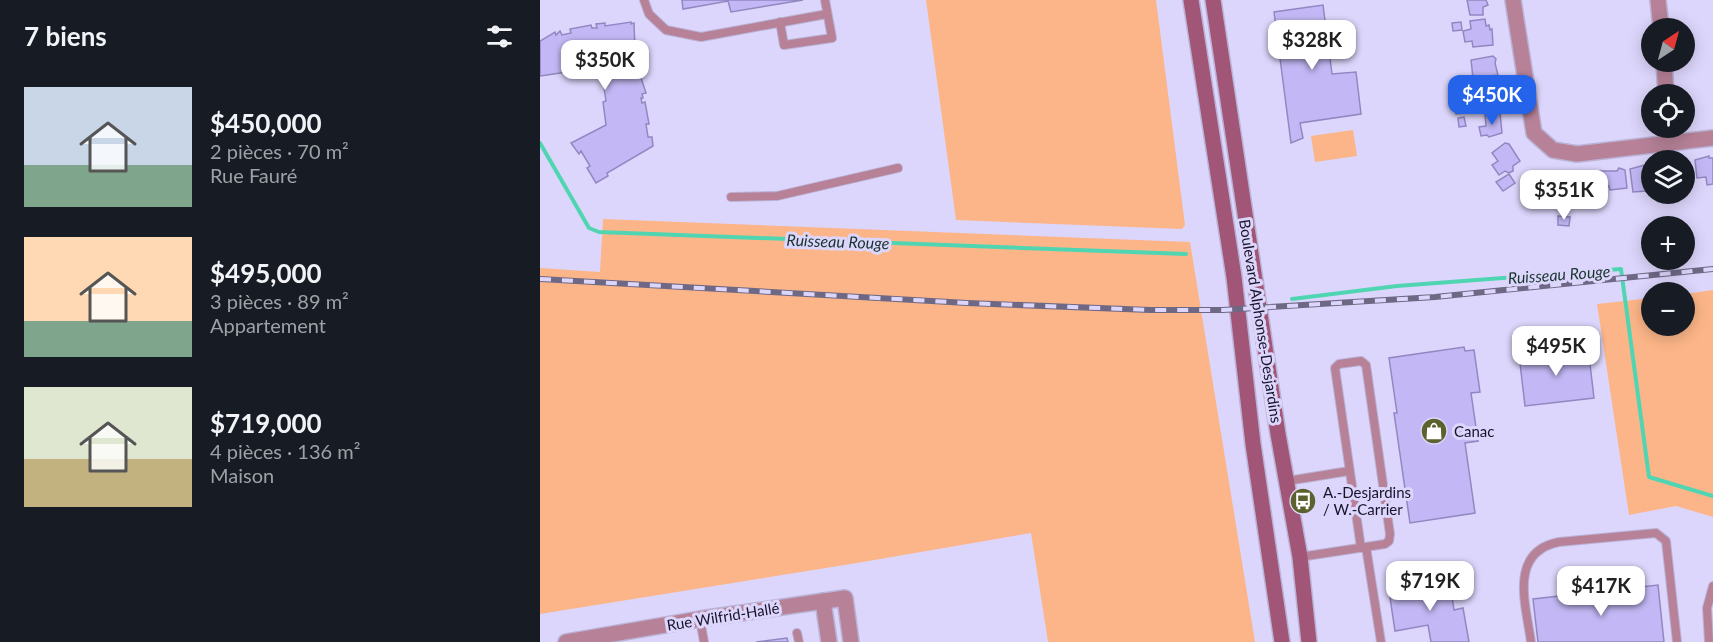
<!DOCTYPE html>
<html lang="fr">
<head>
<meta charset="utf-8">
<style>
  body { margin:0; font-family:Lato,sans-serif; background:#20242c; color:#f1f3f6; height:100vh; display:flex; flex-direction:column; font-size:22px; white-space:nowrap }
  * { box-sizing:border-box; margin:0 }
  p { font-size:20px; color:#9ea1a6 }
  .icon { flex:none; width:33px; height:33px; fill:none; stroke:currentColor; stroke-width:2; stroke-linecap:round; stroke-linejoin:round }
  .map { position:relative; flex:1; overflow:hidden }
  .sheet { display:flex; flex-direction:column; background:#171b24; width:540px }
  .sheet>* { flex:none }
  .needle { width:39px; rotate:36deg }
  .tools { position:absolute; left:1101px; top:18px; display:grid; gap:12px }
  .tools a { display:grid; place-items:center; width:54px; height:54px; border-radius:50%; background:#171b24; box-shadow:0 3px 15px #0003; font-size:30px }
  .price { position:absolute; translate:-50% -51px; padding:0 14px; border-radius:12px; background:#fff; color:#222; font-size:20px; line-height:39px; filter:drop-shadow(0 2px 3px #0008) }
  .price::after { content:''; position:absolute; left:50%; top:36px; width:18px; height:14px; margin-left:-9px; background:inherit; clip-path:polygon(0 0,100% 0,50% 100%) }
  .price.selected { background:#2563eb; color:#fff }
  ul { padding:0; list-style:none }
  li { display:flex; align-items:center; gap:18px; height:150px; padding:0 24px }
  li span { display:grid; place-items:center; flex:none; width:168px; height:120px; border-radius:0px; color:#555 }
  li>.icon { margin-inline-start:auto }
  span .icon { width:72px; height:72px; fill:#fffc; stroke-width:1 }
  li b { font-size:26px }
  h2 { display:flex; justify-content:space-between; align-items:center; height:72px; padding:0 24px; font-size:26px }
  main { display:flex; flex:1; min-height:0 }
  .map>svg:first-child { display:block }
  .green { fill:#fcb588 }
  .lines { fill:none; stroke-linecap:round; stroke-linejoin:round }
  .stream { stroke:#50d5b3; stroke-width:4 }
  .building { fill:#c3b8f5; stroke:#9387c1; stroke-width:1.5 }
  .lane-casing { stroke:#bab3d6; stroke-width:10 }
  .street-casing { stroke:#bab3d6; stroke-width:18 }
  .secondary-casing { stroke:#bab3d6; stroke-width:18 }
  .lane { stroke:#b78298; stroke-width:8 }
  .street { stroke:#b78298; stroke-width:15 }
  .secondary { stroke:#a15577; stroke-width:15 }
  .rail-casing { stroke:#6e6885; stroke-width:6 }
  .rail { stroke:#ddd6fc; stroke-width:4; stroke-dasharray:11; stroke-linecap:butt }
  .labels { text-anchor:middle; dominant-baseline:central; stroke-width:6; stroke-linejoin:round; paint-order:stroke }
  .street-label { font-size:15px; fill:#181329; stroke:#ddd6fc }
  .poi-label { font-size:15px; fill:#181329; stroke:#ddd6fc; text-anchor:start }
  .water-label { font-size:16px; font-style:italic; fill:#19352d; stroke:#ddd6fc }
</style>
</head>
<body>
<main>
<section class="sheet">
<h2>7 biens<svg class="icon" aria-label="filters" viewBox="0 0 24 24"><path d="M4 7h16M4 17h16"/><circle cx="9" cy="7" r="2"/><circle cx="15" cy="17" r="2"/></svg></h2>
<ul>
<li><span style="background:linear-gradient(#c9d6e8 65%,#7fa58c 0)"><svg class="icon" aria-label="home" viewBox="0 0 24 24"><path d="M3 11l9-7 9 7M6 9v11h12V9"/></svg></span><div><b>$450,000</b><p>2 pièces · 70 m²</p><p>Rue Fauré</p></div></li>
<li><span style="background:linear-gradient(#ffd9b3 70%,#7fa58c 0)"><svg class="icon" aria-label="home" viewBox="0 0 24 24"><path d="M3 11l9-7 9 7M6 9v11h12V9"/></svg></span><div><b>$495,000</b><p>3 pièces · 89 m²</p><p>Appartement</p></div></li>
<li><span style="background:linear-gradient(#dfe7d0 60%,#c2b280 0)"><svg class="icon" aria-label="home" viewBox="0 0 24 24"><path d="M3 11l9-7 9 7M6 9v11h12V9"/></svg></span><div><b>$719,000</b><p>4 pièces · 136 m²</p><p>Maison</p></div></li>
</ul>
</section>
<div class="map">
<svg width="1173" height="642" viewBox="0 0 1173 642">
  <rect width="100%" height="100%" fill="#ddd6fc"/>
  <g class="green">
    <polygon points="386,0 616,0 645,225 642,229 416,220"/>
    <polygon points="813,130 817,156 775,162 771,136"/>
    <polygon points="63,219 650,242 715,642 508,642 491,533 317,563 0,614 0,268 60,272"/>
    <polygon points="1173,290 1173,517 1136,506 1089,515 1057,304 1111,298 1112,326 1144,326 1145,294"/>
  </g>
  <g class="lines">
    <g class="stream">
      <polyline points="0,143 49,228 59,232 646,254"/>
      <polyline points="752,299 857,286 1081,269 1109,477 1173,496"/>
    </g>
  </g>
  <g class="building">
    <polygon points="142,0 263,0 191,12 188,1 143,9"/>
    <polygon points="927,0 946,0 948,5 943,7 943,15 930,15"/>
    <polygon points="783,5 792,74 816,72 821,114 760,123 763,138 751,143 734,12"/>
    <polygon points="945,19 946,26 949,25 950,30 952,29 953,45 933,47 932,41 925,42 923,31 931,29 930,21"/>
    <polygon points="91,22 91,24 94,23 95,50 99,49 100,58 96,59 97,63 101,62 102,71 99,72 106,93 102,94 103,98 101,98 102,103 105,102 109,124 106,124 108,137 112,137 113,146 67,173 68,176 56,183 47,168 50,166 41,151 39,154 31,143 66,125 63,102 66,101 60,61 53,62 54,68 0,76 0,41 15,32 16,35 20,31 22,35 31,33 30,29 51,25 52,28 57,28 56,24 65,23 65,26"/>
    <polygon points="921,22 922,30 913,31 912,23"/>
    <polygon points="953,56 956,59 955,63 958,75 933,78 931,60"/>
    <polygon points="958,81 962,93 960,93 960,107 944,110 942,100 938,100 938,96 943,95 941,83"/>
    <polygon points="923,104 924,113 916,114 915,105"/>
    <polygon points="960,113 962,133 949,137 947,135 941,136 939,127 946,126 945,115"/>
    <polygon points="924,117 926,126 919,127 918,118"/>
    <polygon points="965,143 969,144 980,161 973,166 973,171 969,173 965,171 959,175 952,165 958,161 952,153"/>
    <polygon points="1169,156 1169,158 1173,158 1173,184 1167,185 1166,177 1157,178 1155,160"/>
    <polygon points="1112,163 1112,183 1105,183 1106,191 1093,192 1090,169"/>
    <polygon points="1079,168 1085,170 1087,188 1070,190 1069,186 1062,187 1060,171 1077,171"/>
    <polygon points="1053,172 1055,191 1030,194 1028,192 1027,187 1031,184 1030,176"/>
    <polygon points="969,174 975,183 963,191 956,182"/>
    <polygon points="1002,174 1005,176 1005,178 1012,180 1010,185 1013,186 1011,195 989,190 994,176 1001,178"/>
    <polygon points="1018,216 1030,217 1029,226 1018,225"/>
    <polygon points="924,347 925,351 934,350 940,392 931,393 938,441 925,443 935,513 870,523 854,413 857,413 849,358"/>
    <polygon points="1048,347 1054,398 985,406 979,355"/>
    <polygon points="910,582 914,610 923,608 929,642 891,642 888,625 855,631 849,591"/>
    <polygon points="1118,585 1124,642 998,642 993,599"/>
    <polygon points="247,638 248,642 216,642"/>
  </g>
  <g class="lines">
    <defs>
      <g id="lane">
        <polyline points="104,0 109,14 126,30 161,37 287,14"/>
        <polyline points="240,22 244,45 292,38 285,0"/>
        <polyline points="191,197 237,196 358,168"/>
        <polyline points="747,481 809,471"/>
        <polyline points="826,547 841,642"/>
        <polyline points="760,557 845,544 849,541 850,534 826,365 821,361 799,364 795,368 821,548"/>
        <polyline points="160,619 164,642"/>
        <polyline points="257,633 259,642"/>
        <path d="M991,642c-5,-37 -23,-90 28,-100l97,-9 10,8 11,101"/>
        <polyline points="1169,642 1167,608 1173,586"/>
      </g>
      <g id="street">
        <polyline points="973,0 994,133 1013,150 1037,154 1173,138"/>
        <polyline points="1118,0 1121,28"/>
        <polyline points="1124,62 1126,94"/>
        <polyline points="283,601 289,642"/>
        <polyline points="26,642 160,619 305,598 311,642"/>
      </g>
      <g id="secondary">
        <polyline points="651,0 694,277 713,444 742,642"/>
        <polyline points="673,0 738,434 760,557 769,642"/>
      </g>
    </defs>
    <use href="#lane" class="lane-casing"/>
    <use href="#street" class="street-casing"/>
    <use href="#secondary" class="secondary-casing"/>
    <use href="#lane" class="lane"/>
    <use href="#street" class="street"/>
    <use href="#secondary" class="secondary"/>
    <defs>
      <polyline id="rail" points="0,279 427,303 610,310 683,310 895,297 1173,269"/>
    </defs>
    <use href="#rail" class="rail-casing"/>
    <use href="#rail" class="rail"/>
  </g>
  <defs>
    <symbol id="shop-disc" viewBox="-11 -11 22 22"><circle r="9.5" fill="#5c612e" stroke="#ddd6fc"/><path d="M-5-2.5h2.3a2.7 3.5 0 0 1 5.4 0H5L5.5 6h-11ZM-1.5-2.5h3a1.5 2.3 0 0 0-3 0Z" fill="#fff"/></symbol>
    <symbol id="bus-disc" viewBox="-11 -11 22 22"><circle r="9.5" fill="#5c612e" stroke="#ddd6fc"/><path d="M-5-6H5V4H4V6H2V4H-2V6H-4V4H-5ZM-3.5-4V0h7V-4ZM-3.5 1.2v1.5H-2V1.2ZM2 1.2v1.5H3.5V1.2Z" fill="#fff"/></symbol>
  </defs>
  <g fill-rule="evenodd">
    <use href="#shop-disc" x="879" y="416" width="30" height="30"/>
    <use href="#bus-disc" x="748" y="486" width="30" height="30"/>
  </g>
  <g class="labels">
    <g class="street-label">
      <text transform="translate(721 321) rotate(81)">Boulevard Alphonse-Desjardins</text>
      <text transform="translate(183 616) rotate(-9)">Rue Wilfrid-Hallé</text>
    </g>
    <g class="poi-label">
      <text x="914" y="431">Canac</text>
      <text x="783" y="492">A.-Desjardins<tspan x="783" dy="17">/ W.-Carrier</tspan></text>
    </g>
    <g class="water-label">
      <text transform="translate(298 241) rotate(2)">Ruisseau Rouge</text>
      <text transform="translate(1019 274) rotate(-4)">Ruisseau Rouge</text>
    </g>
  </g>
</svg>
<div class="tools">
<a><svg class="needle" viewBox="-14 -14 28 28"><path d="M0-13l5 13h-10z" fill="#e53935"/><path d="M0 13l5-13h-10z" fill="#9ea1a6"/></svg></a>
<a><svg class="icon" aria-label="locate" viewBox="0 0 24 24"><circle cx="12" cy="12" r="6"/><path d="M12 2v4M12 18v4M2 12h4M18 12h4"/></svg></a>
<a><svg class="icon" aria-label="layers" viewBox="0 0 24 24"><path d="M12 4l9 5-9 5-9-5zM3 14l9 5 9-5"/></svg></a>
<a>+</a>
<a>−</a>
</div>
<b class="price" style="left:772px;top:71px">$328K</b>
<b class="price" style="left:65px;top:91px">$350K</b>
<b class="price selected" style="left:952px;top:126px">$450K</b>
<b class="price" style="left:1024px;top:221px">$351K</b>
<b class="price" style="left:1016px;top:377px">$495K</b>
<b class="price" style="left:890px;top:612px">$719K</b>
<b class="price" style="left:1061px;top:617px">$417K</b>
</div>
</main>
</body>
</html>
